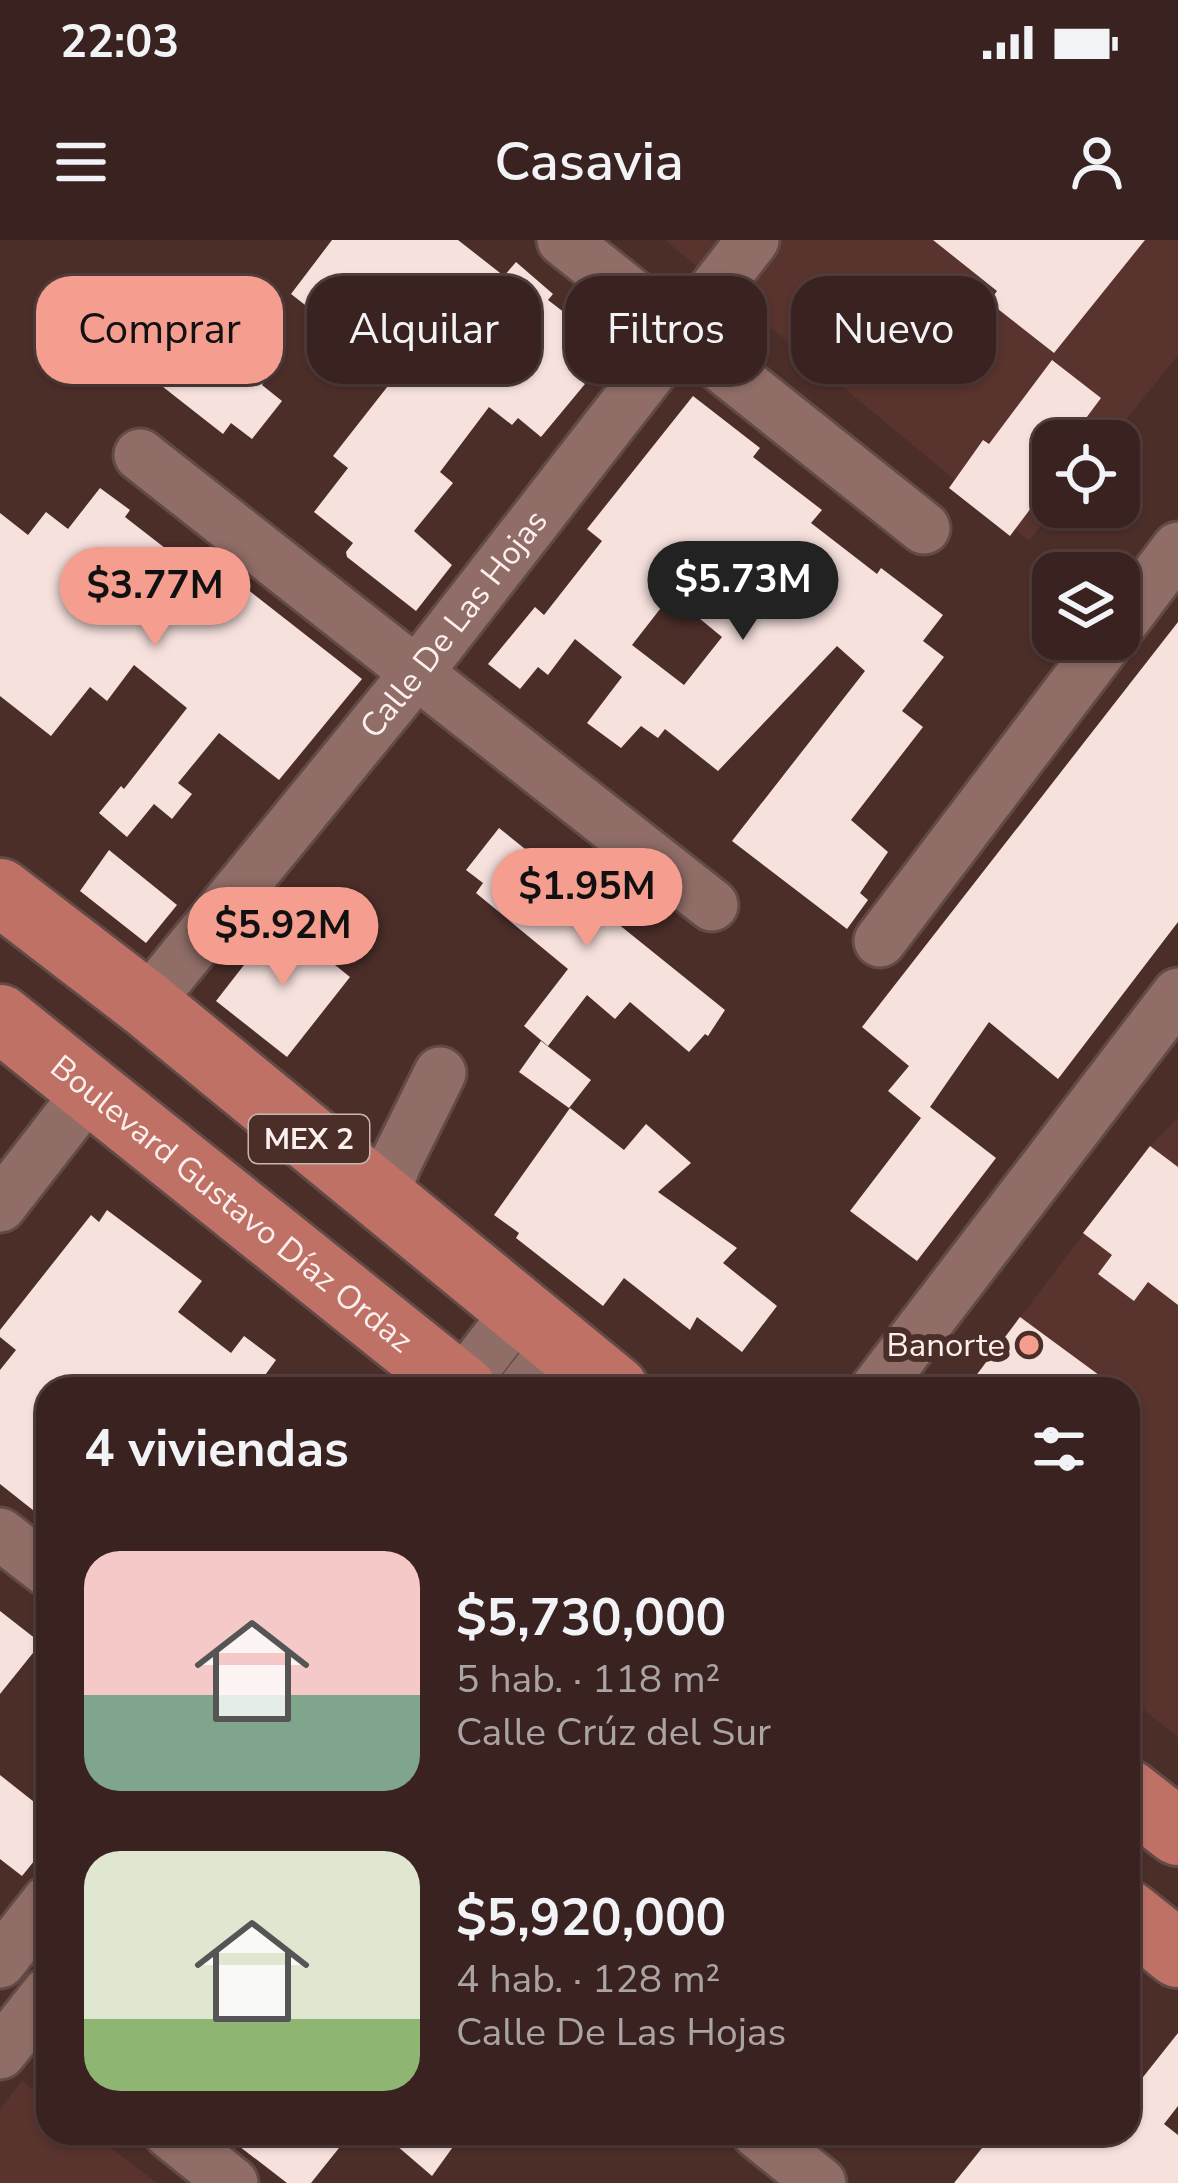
<!DOCTYPE html>
<html lang="es">
<head>
<meta charset="utf-8">
<style>
  body { margin:0; font-family:"Nunito Sans",sans-serif; background:#442f2c; color:#f1f3f6; height:100vh; display:flex; flex-direction:column; font-size:45px; white-space:nowrap }
  * { box-sizing:border-box; margin:0 }
  p { font-size:39px; color:#aba4a4 }
  .icon { flex:none; width:66px; height:66px; fill:none; stroke:currentColor; stroke-width:2; stroke-linecap:round; stroke-linejoin:round }
  .map { position:relative; flex:1; overflow:hidden }
  .sheet { position:absolute; left:36px; top:1137px; width:1104px; height:768px; display:flex; flex-direction:column; background:#39221f; border-radius:36px; box-shadow:0 3px 9px #0004,0 0 0 3px #533f3d }
  .sheet>* { flex:none }
  .banner { position:absolute; left:36px; top:36px; width:1107px; height:108px; display:flex; gap:24px }
  .fabs { position:absolute; left:1032px; top:180px; display:grid; gap:24px }
  .fabs a { display:grid; place-items:center; width:108px; height:108px; border-radius:24px; background:#39221f; box-shadow:0 3px 9px #0004,0 0 0 3px #533f3d; font-size:60px }
  .price { position:absolute; translate:-50% -102px; padding:0 27px; border-radius:42px; background:#f59d8f; color:#111; font-size:39px; line-height:78px; filter:drop-shadow(0 3px 6px #0008) }
  .price::after { content:''; position:absolute; left:50%; top:72px; width:36px; height:27px; margin-left:-18px; background:inherit; clip-path:polygon(0 0,100% 0,50% 100%) }
  .price.current { background:#222; color:#fff }
  ul { padding:0; list-style:none }
  li { display:flex; align-items:center; gap:36px; height:300px; padding:0 48px }
  li span { display:grid; place-items:center; flex:none; width:336px; height:240px; border-radius:36px; color:#555 }
  li>.icon { margin-inline-start:auto }
  span .icon { width:144px; height:144px; fill:#fffc; stroke-width:1 }
  li b { font-size:51px }
  h2 { display:flex; justify-content:space-between; align-items:center; height:144px; padding:0 48px; font-size:51px }
  .chip { padding:0 42px; border-radius:36px; background:#39221f; box-shadow:0 3px 9px #0004,0 0 0 3px #533f3d; font-size:42px; line-height:108px }
  .chip.current { background:#f59d8f; color:#111 }
  .status { display:flex; justify-content:space-between; align-items:center; height:84px; padding:0 60px; background:#39221f; direction:ltr }
  .status svg { height:33px; fill:currentColor }
  header { display:flex; justify-content:space-between; align-items:center; height:156px; padding:0 48px; background:#39221f; font-size:54px; font-weight:600 }
  .map>svg:first-child { display:block }
  .built { fill:#59332e }
  .building { fill:#f6e1dd; fill-rule:evenodd }
  .lines { fill:none; stroke-linecap:round; stroke-linejoin:round }
  .minor-casing { stroke:#624a46; stroke-width:57 }
  .major-casing { stroke:#624a46; stroke-width:72 }
  .minor { stroke:#906d67; stroke-width:51 }
  .major { stroke:#bf7166; stroke-width:66 }
  .poi-dot { fill:#f59d8f; stroke:#4c2e29; stroke-width:4.5 }
  .labels { text-anchor:middle; dominant-baseline:central; stroke-width:12; stroke-linejoin:round; paint-order:stroke }
  .shield { fill:#4c2e29; stroke:#c7b6b3; stroke-width:3 }
  .shield-label { font-size:30px; font-weight:bold; fill:#fcf0ee }
  .street-label { font-size:33px; fill:#fcf0ee; stroke:#4c2e29 }
  .poi-label { font-size:33px; fill:#fcf0ee; stroke:#4c2e29; text-anchor:end }
</style>
</head>
<body>
<div class="status"><b>22:03</b><svg viewBox="0 0 49 12"><path d="M0 12V9h3v3zM5 12V6h3v6zM10 12V3h3v9zM15 12V0h3v12zM26 1h20v11H26zM47 4h2v5h-2z"/></svg></div>
<header><svg class="icon" aria-label="menu" viewBox="0 0 24 24"><path d="M4 6h16M4 12h16M4 18h16"/></svg>Casavia<svg class="icon" aria-label="person" viewBox="0 0 24 24"><circle cx="12" cy="8" r="4"/><path d="M4 21q1-7 8-7t8 7"/></svg></header>
<div class="map">
<svg width="1178" height="1943" viewBox="0 0 1178 1943">
  <rect width="100%" height="100%" fill="#4c2e29"/>
  <g class="built">
    <polygon points="665,0 1178,0 1178,115 1109,201 1053,201 1053,267 1056,267 1029,301"/>
    <polygon points="1178,878 1178,1497 1128,1457 1128,1149 966,1149 1150,906"/>
    <polygon points="22,1841 48,1860 48,1893 91,1893 157,1943 0,1943 0,1869"/>
  </g>
  <g class="building">
    <polygon points="332,0 458,0 504,36 516,22 553,54 548,60 608,106 581,141 585,144 541,197 518,178 512,185 489,167 440,232 453,243 414,291 452,325 416,371 347,317 346,312 353,303 314,272 348,228 333,216 395,137 387,130 419,89 372,52 341,93 291,54"/>
    <polygon points="933,0 1145,0 1054,113 989,62 997,51"/>
    <polygon points="234,92 276,126 262,145 282,161 252,199 231,183 223,194 158,143 193,98 215,115"/>
    <polygon points="1052,120 1101,158 1069,201 1053,201 1053,272 1037,260 1010,296 949,248 983,200 989,204"/>
    <path d="M693,156l67,52 -7,9 69,53 -11,13 66,51 4,-6 62,47 -20,26 21,16 -42,54 21,16 -72,93 37,32 -28,41 8,7 -21,29 -115,-88 133,-170 -28,-25 -119,125 -53,-42 -7,9 -17,-12 -20,22 -34,-25 35,-46 -47,-38 -27,36 -10,-8 -18,22 -32,-25 47,-57 9,8 58,-74 -15,-12zM671,355l51,42 -38,48 -52,-40z"/>
    <polygon points="100,248 130,270 125,277 210,343 216,335 224,341 229,335 362,439 279,540 219,493 178,543 192,554 172,579 154,564 127,597 99,573 121,546 124,549 187,468 134,425 107,461 90,447 51,496 0,456 0,273 28,295 46,272 68,289"/>
    <polygon points="1178,382 1178,682 1058,839 989,782 930,867 996,918 917,1021 850,971 921,878 888,851 909,826 862,787"/>
    <polygon points="499,588 725,770 708,796 705,794 689,812 630,762 615,779 587,755 548,806 524,786 568,729 476,653 483,643 466,630"/>
    <polygon points="109,610 177,665 146,703 80,651"/>
    <polygon points="279,680 350,737 287,817 216,761"/>
    <polygon points="541,801 591,840 569,868 519,832"/>
    <polygon points="570,868 624,910 646,884 691,923 658,952 737,1008 723,1023 777,1066 742,1112 697,1077 690,1090 624,1038 603,1066 516,998 519,993 494,975"/>
    <polygon points="1150,906 1178,927 1178,1065 1148,1042 1134,1061 1098,1034 1112,1015 1083,993"/>
    <polygon points="107,970 202,1041 178,1072 231,1113 244,1096 276,1120 255,1149 48,1149 48,1282 0,1244 0,1130 16,1110 0,1097 0,1090 91,975 99,982"/>
    <polygon points="1020,1077 1118,1149 966,1149"/>
    <polygon points="0,1371 41,1403 0,1454"/>
    <polygon points="0,1535 48,1573 48,1604 22,1636 0,1619"/>
    <polygon points="1178,1793 1178,1866 1164,1884 1178,1895 1178,1943 954,1943 994,1893 1128,1893 1128,1856"/>
    <polygon points="222,1893 351,1893 311,1943 287,1943"/>
    <polygon points="382,1893 463,1893 432,1936"/>
  </g>
  <g class="lines">
    <defs>
      <g id="minor">
        <polyline points="563,0 924,288"/>
        <polyline points="140,215 712,665"/>
        <polyline points="1119,386 1178,308"/>
        <polyline points="880,701 1109,399"/>
        <path id="s1" d="M146,764l272,-333 335,-431"/>
        <polyline points="382,959 395,924 440,833"/>
        <polyline points="0,966 91,849"/>
        <polyline points="458,1149 518,1071"/>
        <polyline points="524,1149 558,1105"/>
        <polyline points="876,1149 1178,754"/>
        <polyline points="0,1294 48,1331"/>
        <polyline points="0,1722 48,1661"/>
        <polyline points="0,1813 48,1753"/>
        <polyline points="170,1893 232,1943"/>
        <polyline points="758,1893 820,1943"/>
      </g>
      <g id="major">
        <polyline points="0,652 146,764 615,1149"/>
        <path id="s2" d="M0,778l463,371"/>
        <polyline points="1128,1553 1178,1592"/>
        <polyline points="1128,1674 1178,1714"/>
      </g>
    </defs>
    <use href="#minor" class="minor-casing"/>
    <use href="#major" class="major-casing"/>
    <use href="#minor" class="minor"/>
    <use href="#major" class="major"/>
  </g>
  <circle class="poi-dot" cx="1029" cy="1105" r="12"/>
  <g class="labels">
    <rect class="shield" x="249" y="875" width="120" height="48" rx="9"/>
    <g class="shield-label">
      <text x="309" y="899">MEX 2</text>
    </g>
    <g class="street-label">
      <text stroke="none"><textPath href="#s1" startOffset="489">Calle De Las Hojas</textPath></text>
      <text stroke="none"><textPath href="#s2" startOffset="297">Boulevard Gustavo Díaz Ordaz</textPath></text>
    </g>
    <g class="poi-label">
      <text x="1005" y="1105">Banorte</text>
    </g>
  </g>
</svg>
<div class="fabs">
<a><svg class="icon" aria-label="locate" viewBox="0 0 24 24"><circle cx="12" cy="12" r="6"/><path d="M12 2v4M12 18v4M2 12h4M18 12h4"/></svg></a>
<a><svg class="icon" aria-label="layers" viewBox="0 0 24 24"><path d="M12 4l9 5-9 5-9-5zM3 14l9 5 9-5"/></svg></a>
</div>
<b class="price current" style="left:743px;top:403px">$5.73M</b>
<b class="price" style="left:155px;top:409px">$3.77M</b>
<b class="price" style="left:587px;top:710px">$1.95M</b>
<b class="price" style="left:283px;top:749px">$5.92M</b>
<div class="banner">
<a class="chip current">Comprar</a>
<a class="chip">Alquilar</a>
<a class="chip">Filtros</a>
<a class="chip">Nuevo</a>
</div>
<section class="sheet">
<h2>4 viviendas<svg class="icon" aria-label="filters" viewBox="0 0 24 24"><path d="M4 7h16M4 17h16"/><circle cx="9" cy="7" r="2"/><circle cx="15" cy="17" r="2"/></svg></h2>
<ul>
<li><span style="background:linear-gradient(#f6c9c9 60%,#7fa58c 0)"><svg class="icon" aria-label="home" viewBox="0 0 24 24"><path d="M3 11l9-7 9 7M6 9v11h12V9"/></svg></span><div><b>$5,730,000</b><p>5 hab. · 118 m²</p><p>Calle Crúz del Sur</p></div></li>
<li><span style="background:linear-gradient(#dfe7d0 70%,#8fb573 0)"><svg class="icon" aria-label="home" viewBox="0 0 24 24"><path d="M3 11l9-7 9 7M6 9v11h12V9"/></svg></span><div><b>$5,920,000</b><p>4 hab. · 128 m²</p><p>Calle De Las Hojas</p></div></li>
</ul>
</section>
</div>
</body>
</html>
